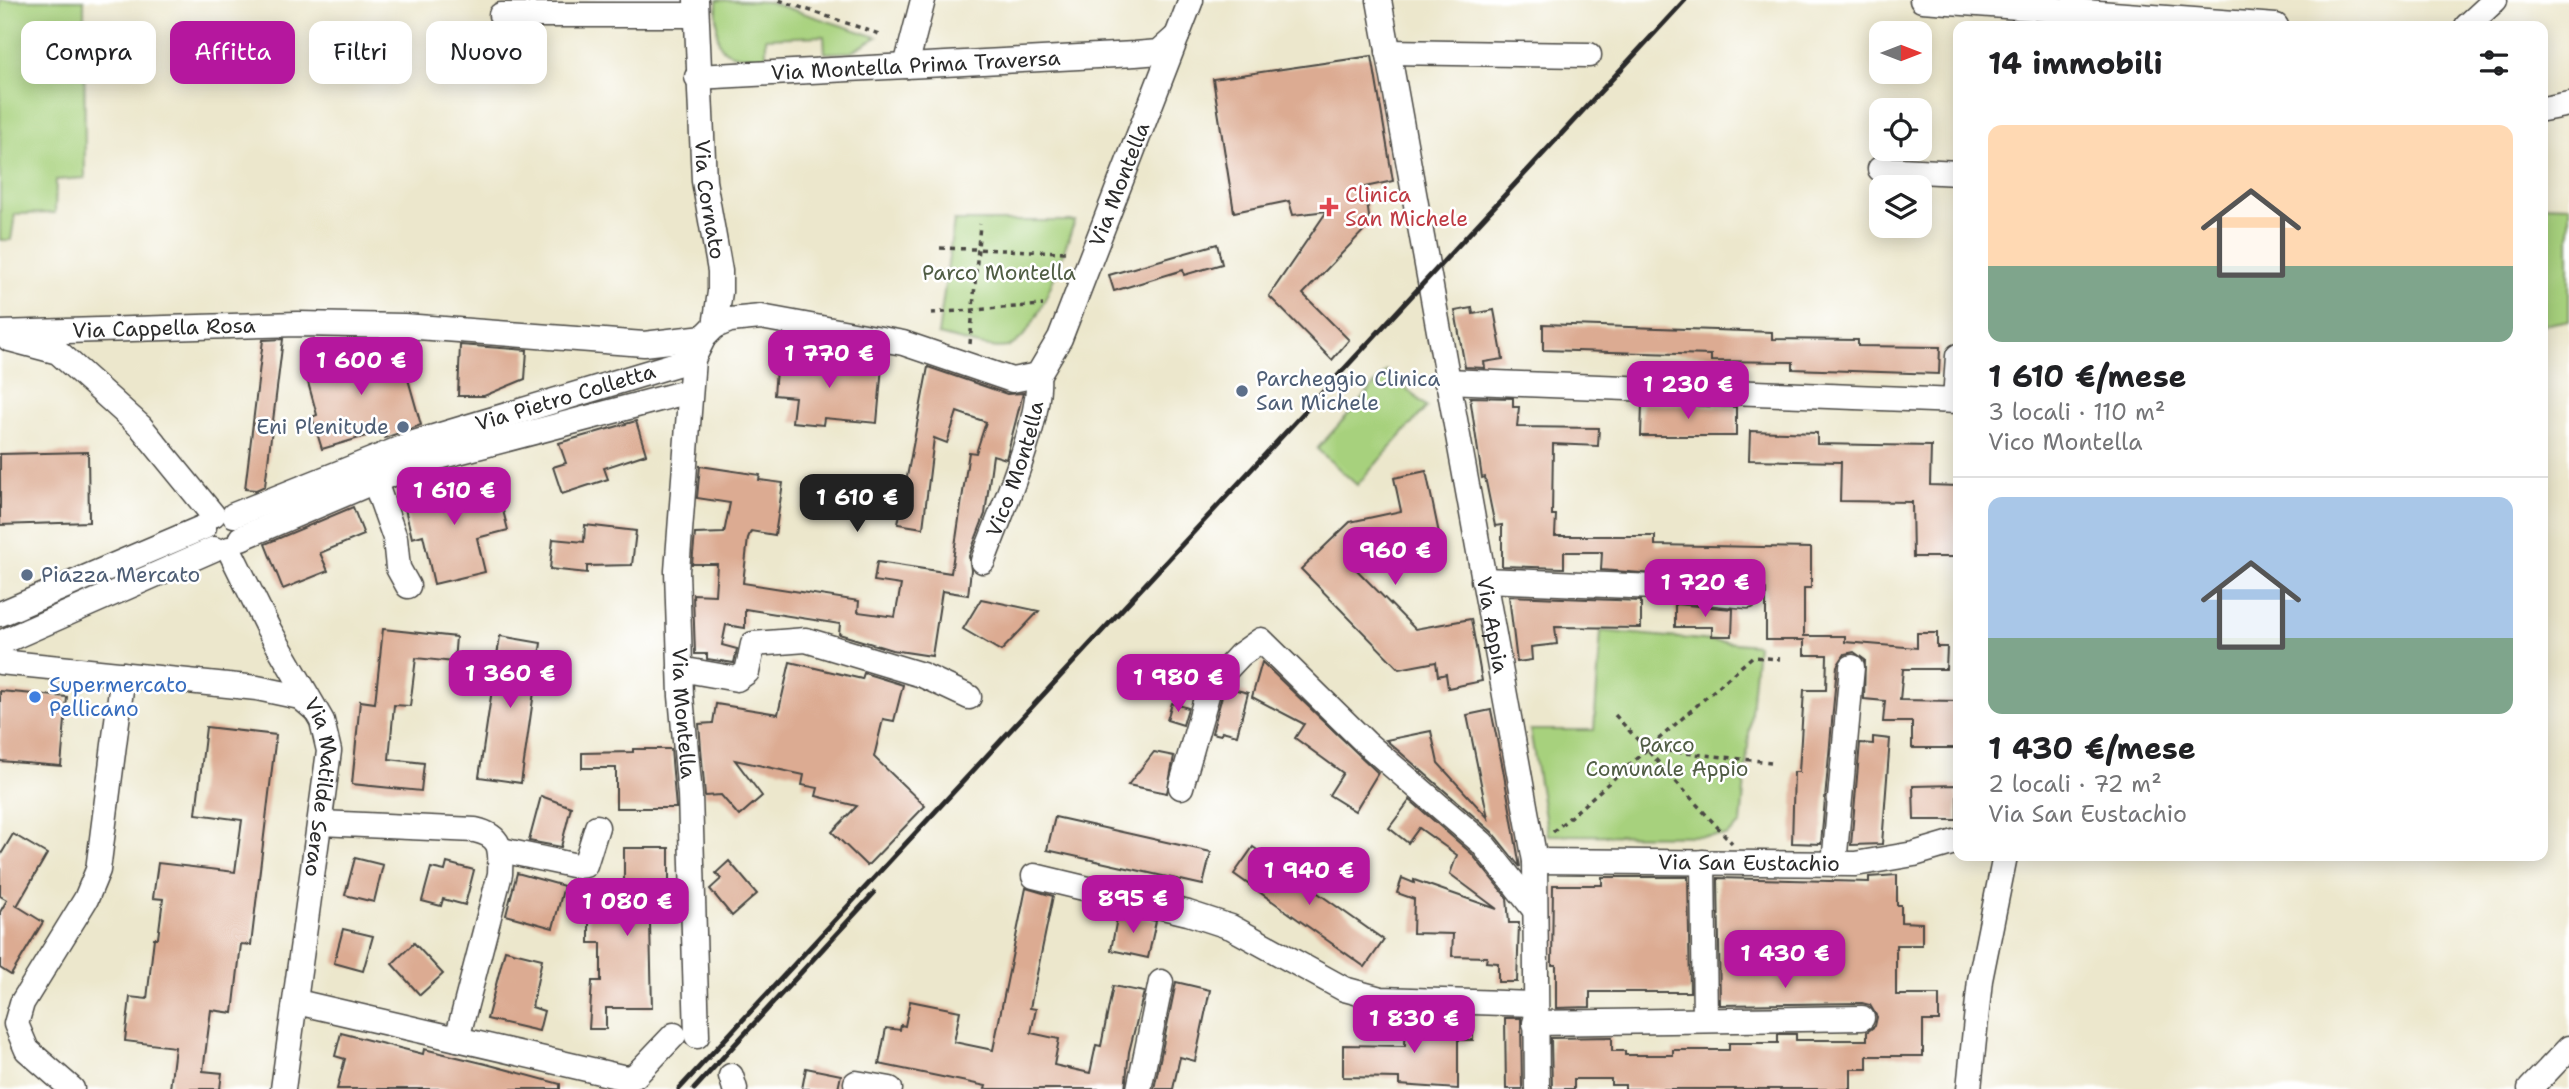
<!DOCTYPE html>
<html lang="it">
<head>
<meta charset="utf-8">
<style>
  body { margin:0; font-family:"Shantell Sans",sans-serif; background:#f6f6f6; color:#202124; height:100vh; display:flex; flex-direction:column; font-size:26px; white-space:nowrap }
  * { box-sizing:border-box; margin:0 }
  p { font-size:23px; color:#757577 }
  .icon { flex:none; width:38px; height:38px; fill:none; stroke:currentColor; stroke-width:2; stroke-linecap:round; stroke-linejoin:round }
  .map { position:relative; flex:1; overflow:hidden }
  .drawer { position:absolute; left:1953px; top:21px; width:595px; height:840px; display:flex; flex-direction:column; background:#fff; border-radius:14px; box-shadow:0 4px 18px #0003 }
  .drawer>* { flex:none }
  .top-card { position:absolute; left:21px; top:21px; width:665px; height:63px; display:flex; gap:14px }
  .needle { width:46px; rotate:90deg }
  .controls { position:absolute; left:1869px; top:21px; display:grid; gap:14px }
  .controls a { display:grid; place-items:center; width:63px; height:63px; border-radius:14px; background:#fff; box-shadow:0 4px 18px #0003; font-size:35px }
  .price { position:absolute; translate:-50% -60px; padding:0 16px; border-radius:14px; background:#b5179e; color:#fff; font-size:23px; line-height:46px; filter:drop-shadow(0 2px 4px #0008) }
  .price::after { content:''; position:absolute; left:50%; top:42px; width:21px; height:16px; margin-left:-10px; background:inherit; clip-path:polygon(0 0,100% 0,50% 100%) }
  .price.selected { background:#222; color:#fff }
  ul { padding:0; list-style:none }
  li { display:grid; align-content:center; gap:14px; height:371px; padding:0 35px }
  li+li { border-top:2px solid #e0e0e0 }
  li span { display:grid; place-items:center; height:217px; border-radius:14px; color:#555 }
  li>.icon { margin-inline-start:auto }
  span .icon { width:126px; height:126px; fill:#fffc; stroke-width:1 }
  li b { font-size:30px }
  h2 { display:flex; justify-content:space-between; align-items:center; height:84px; padding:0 35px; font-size:30px }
  .tag { padding:0 24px; border-radius:14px; background:#fff; box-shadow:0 4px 18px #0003; font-size:24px; line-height:63px }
  .tag.selected { background:#b5179e; color:#fff }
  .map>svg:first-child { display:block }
  .green { fill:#a7d17d; stroke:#697e54; stroke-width:2 }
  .building { fill:#dcab92 }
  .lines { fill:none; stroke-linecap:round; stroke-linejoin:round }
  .minor-casing { stroke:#484743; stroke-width:27 }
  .path { stroke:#484743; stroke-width:3.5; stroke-dasharray:5 5; stroke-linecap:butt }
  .minor { stroke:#fff; stroke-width:24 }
  .rail { stroke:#2b2b2b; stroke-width:5 }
  .health-dot { fill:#e0444e; stroke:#fff; stroke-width:2.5 }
  .service-dot { fill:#5c6f8a; stroke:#fff; stroke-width:2.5 }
  .shop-dot { fill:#3f7fe0; stroke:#fff; stroke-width:2.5 }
  .labels { text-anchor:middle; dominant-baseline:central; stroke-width:5; stroke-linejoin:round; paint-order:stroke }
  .street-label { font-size:21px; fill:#2b2b2b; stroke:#fff }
  .health-label { font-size:21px; fill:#be3a42; stroke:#fff; text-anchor:start }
  .park-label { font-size:21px; fill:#505d44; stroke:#fff }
  .service-label { font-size:21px; fill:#4e5e75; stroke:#fff; text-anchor:start }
  .shop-label { font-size:21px; fill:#366cbe; stroke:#fff; text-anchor:start }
</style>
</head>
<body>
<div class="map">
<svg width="2569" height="1089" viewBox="0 0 2569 1089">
  <rect width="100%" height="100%" fill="#fff"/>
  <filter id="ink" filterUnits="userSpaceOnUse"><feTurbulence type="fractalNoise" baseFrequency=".0143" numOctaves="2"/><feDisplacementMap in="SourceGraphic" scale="14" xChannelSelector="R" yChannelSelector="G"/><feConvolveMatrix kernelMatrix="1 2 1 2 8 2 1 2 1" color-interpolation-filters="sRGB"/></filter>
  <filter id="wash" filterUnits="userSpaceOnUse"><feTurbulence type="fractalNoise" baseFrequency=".00686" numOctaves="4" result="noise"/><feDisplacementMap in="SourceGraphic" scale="28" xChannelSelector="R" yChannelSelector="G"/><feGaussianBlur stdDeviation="1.57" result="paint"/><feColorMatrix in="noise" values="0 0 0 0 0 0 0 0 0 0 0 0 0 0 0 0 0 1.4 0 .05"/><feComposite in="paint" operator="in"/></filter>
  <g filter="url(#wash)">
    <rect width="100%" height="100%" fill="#ece7cc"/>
    <g class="green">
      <polygon points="0,0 84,0 85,178 56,180 55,213 15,214 11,240 0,240"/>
      <path d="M717,0l52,2 108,35 -26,15 -26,1 -1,-17 -58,2v19c-54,0 -49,-8 -49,-57z"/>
      <polygon points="2543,205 2569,206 2569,320 2543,325"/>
      <path d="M954,221h121c-12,29 -37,119 -68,126 -15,4 -53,-9 -69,-12z"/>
      <polygon points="1387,371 1427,407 1357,485 1317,449"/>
      <polygon points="1601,631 1757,645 1741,824 1726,836 1548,835 1530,730 1594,730"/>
    </g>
    <g id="blocks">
      <g class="building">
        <polygon points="1372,56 1393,181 1365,187 1370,224 1303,294 1349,340 1332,360 1269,296 1327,211 1293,215 1289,201 1234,212 1213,79"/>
        <polygon points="1217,244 1222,264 1184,275 1183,270 1114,291 1109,275"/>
        <polygon points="1472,308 1473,314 1494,310 1503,359 1484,362 1485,368 1465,367 1455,311"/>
        <polygon points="1543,324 1772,332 1772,339 1858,340 1858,346 1940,347 1939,374 1793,369 1793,362 1711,361 1711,355 1543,350"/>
        <polygon points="283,339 265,486 256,490 245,489 263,340"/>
        <polygon points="388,343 395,367 404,365 421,425 385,438 383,431 322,449 312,417 317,415 304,368"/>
        <polygon points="460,345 527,350 525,379 484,396 458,396"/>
        <polygon points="777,357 882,366 877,423 824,418 823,425 792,422 795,397 774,395"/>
        <polygon points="928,367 1007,394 1023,393 1006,459 993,455 985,514 969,556 971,570 968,595 942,591 932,656 892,650 839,634 840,624 745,609 745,628 726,625 722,645 737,649 734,663 707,659 707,654 695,654 693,594 715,595 717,564 692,564 695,534 724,533 730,503 697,498 700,466 760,475 759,480 783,483 775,535 751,531 748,538 743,583 859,601 858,612 895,617 901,585 874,581 877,562 951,573 969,452 976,453 986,422 957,412 947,443 934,438 923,528 898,524"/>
        <polygon points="1470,397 1513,398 1513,407 1519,407 1517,427 1599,428 1598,446 1553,444 1552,515 1556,515 1555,536 1655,536 1655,545 1811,548 1811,588 1804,588 1804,636 1845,636 1845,642 1917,648 1917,633 1937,633 1937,647 1947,647 1946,669 1903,669 1900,700 1958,701 1958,748 1912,748 1912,722 1883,722 1885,701 1864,699 1865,660 1854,652 1845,654 1837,666 1821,844 1792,843 1794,772 1799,772 1804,690 1826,690 1827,655 1804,655 1804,640 1766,640 1766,589 1750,581 1601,570 1602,552 1564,552 1564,568 1502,566 1502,525 1495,526 1485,477 1482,478"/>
        <polygon points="1642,404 1736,407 1736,436 1641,436"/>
        <polygon points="636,421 646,454 604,468 608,479 562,494 553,467 566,463 559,443"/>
        <polygon points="1750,431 1817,433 1817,444 1931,446 1930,485 1958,486 1958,557 1913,557 1912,502 1840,501 1841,462 1749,460"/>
        <polygon points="88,452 89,522 0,525 0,454"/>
        <polygon points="1426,471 1441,543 1349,562 1415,629 1471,619 1482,681 1448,688 1446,674 1438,676 1436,662 1399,669 1301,569 1350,522 1401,511 1394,478"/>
        <polygon points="439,483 442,496 496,483 508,530 477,538 485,572 434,584 423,535 412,538 401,492"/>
        <polygon points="353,507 364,535 320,553 328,571 283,589 265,544"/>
        <polygon points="585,525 636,531 632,565 587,566 587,573 550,569 553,539 584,542"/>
        <polygon points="1509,596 1641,601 1641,628 1555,627 1557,644 1531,647 1532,660 1517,662"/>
        <polygon points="981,599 1039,611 1001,651 963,629"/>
        <polygon points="1675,604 1733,609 1732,636 1712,636 1712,627 1675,627"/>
        <polygon points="383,629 456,637 454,662 416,658 410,706 394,705 389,759 424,763 421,791 352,784 360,701 375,703"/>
        <polygon points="500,636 541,643 521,783 479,777"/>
        <polygon points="790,662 862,679 864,673 903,685 894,721 883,719 874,757 925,806 867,866 832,832 857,806 816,796 818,788 802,785 804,775 735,760 762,796 739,816 721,795 705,796 699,724 713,723 716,704 778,714"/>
        <polygon points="1262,662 1378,773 1355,811 1329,795 1343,773 1295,738 1304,724 1252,697"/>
        <polygon points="1229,688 1248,693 1237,735 1222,731 1221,735 1212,733 1222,696"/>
        <polygon points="0,691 67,697 61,766 0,761"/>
        <polygon points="1172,703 1188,708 1183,725 1167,720"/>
        <polygon points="1491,710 1503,769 1520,867 1492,832 1386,740 1431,731 1438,763 1488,818 1467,715"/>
        <polygon points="206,727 276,735 251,945 241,944 233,1013 211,1010 203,1071 222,1073 220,1089 170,1089 175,1047 125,1041 130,997 147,999 154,938 158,938 163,899 153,898 158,863 235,872 242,820 196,814"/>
        <polygon points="1873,737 1890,739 1882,844 1851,845 1860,743 1873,744"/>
        <polygon points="633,749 671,749 676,808 616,808 616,768 582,768 582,753 633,752"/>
        <polygon points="1154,752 1174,756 1167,793 1128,785"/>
        <polygon points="1957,785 1957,820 1914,820 1913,786"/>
        <polygon points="541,796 571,807 561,847 529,841"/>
        <polygon points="1410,800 1471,853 1507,898 1509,923 1519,923 1517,982 1498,982 1498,963 1486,962 1487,957 1452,956 1453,934 1413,933 1414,899 1397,893 1402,878 1414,883 1414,880 1497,909 1450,874 1457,855 1419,828 1408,843 1389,828"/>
        <polygon points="1055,817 1211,852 1203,885 1047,850"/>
        <polygon points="13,834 47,854 17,906 14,904 43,922 11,975 0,968 0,912 7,900 0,896 0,856"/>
        <polygon points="1253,847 1384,940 1365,967 1234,874"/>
        <polygon points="624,848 669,848 669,882 649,882 652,1008 606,1008 606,1029 589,1029 592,981 601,981 601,943 589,943 589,911 624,910"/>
        <polygon points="355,858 383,865 374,902 345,895"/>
        <polygon points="729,861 757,894 732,916 710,889 721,879 716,873"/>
        <polygon points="447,863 474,870 465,905 443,899 441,906 422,901 431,868 445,871"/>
        <polygon points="517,873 564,886 553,928 506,915"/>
        <polygon points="1897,875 1897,905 1901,905 1901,922 1922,923 1922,945 1896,945 1896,995 1939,995 1939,1021 1923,1021 1923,1056 1867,1056 1867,1069 1851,1069 1851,1089 1625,1089 1625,1085 1611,1085 1611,1079 1574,1079 1574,1089 1552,1089 1551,1038 1612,1037 1612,1051 1625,1051 1625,1055 1673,1055 1673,1050 1729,1050 1729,1043 1778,1043 1778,1034 1796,1034 1796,1040 1867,1040 1867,1032 1875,1026 1877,1017 1870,1005 1862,1003 1720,1005 1718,878 1869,882 1869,877"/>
        <polygon points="1602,877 1688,877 1690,992 1590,992 1590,1007 1556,1008 1556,965 1552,965 1553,885 1602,885"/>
        <polygon points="1026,888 1053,896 1030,1008 1036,1009 1031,1033 1059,1039 1054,1065 1090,1073 1096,1045 1101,1046 1113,986 1144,992 1129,1052 1125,1089 985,1089 986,1086 879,1064 886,1028 900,1030 901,1025 905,1026 910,1001 960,1011 954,1042 993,1050"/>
        <polygon points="1118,913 1156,921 1148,958 1111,950"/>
        <polygon points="343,929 373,936 363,971 334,963"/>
        <polygon points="414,943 443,974 420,995 392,964"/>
        <polygon points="505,950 542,959 532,1007 544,1011 539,1031 487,1019"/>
        <polygon points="1176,982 1210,990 1195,1061 1180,1057 1173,1089 1154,1089"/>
        <polygon points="1406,1018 1473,1019 1473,1040 1458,1040 1458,1089 1399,1085 1399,1078 1343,1077 1343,1045 1405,1046"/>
        <polygon points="1505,1018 1521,1018 1522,1089 1506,1089"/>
        <polygon points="341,1033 423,1054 424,1049 486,1064 560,1084 560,1089 337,1089 345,1059 335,1056"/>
        <polygon points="806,1068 841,1075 838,1089 802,1089"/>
      </g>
    </g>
  </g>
  <g filter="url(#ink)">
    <use href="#blocks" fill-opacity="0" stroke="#484743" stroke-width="2"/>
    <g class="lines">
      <defs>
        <g id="minor">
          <path id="s1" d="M696,0l8,181 16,90v21l-5,34 -11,11 -11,22 -16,212 4,125 9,99 7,241"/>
          <path id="s2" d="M1379,0l156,861 2,228"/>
          <polyline points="1922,0 2276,26"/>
          <polyline points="501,15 695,15"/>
          <polyline points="2467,26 2495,0"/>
          <polyline points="1388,52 1589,55"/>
          <polyline points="906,66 923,0"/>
          <path id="s3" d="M697,77l438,-23 24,-2 18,-16"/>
          <polyline points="2543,109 2569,104"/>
          <polyline points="1880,169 1958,173"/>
          <path id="s4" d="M715,326l15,-6 31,-3 142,26 109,37 26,-5 22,-37 131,-338"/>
          <path id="s5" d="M0,333l298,-9 106,2 240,18 60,-7"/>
          <polyline points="9,339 58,352 141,427 213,515"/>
          <polyline points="1446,381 1958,401"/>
          <polyline points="1955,400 1958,356"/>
          <polyline points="375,482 395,538 398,568 408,586"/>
          <path id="s6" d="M234,515l180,-72 279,-84"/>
          <polyline points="241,538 420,462 690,391"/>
          <path id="s7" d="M229,549l39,79 54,93 7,30 -46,338"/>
          <path id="s8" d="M983,561c17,-47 59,-139 55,-186"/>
          <polyline points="1483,580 1655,587 1748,596"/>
          <polyline points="0,614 204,527"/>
          <polyline points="0,643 214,549"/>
          <polyline points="0,662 257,688 300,697 314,709"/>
          <polyline points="680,669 737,679 747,672 753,644 806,640 922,675 969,697"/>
          <polyline points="1181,787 1209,688 1240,655 1261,640 1366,743 1482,843 1535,910"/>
          <path d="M320,823l155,7c27,6 26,19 25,44l-43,165"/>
          <polyline points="501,850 577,866 585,865 597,827"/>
          <path id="s9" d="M1535,861l320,3 59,-10 44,-13"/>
          <polyline points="1703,862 1705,1020"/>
          <polyline points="1834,864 1852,667"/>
          <polyline points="1034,876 1188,913 1231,927 1344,989 1381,999 1535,1004"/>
          <polyline points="297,1002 626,1078 635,1076 674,1035"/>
          <polyline points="1535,1023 1862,1018"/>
          <polyline points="731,1076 735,1089"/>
          <polyline points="856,1083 890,1089"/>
          <polyline points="72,1089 27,1050 16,1024 22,1003 86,899 98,870 123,674"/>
          <polyline points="1139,1089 1161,982"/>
          <polyline points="1969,1089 1980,980 2005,856"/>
          <polyline points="2530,1089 2569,1048"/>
        </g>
      </defs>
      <use href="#minor" class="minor-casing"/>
      <g class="path">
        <polyline points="779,0 879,34"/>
        <polyline points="940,248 1065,252"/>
        <polyline points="931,313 1043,305"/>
        <polyline points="970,344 980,224"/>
        <polyline points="1615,715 1732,843"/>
        <polyline points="1647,749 1771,762"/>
        <polyline points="1553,832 1752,657 1780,659"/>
      </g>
      <use href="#minor" class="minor"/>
      <g class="rail">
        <polyline points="679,1089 1685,0"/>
        <polyline points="694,1089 874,893"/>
      </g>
    </g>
  </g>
  <path class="health-dot" d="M1325.5 196.5h7v7h7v7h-7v7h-7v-7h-7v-7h7z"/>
  <g class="service-dot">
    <circle cx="1242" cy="391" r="7"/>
    <circle cx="403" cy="427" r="7"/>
    <circle cx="27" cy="575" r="7"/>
  </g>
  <circle class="shop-dot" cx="35" cy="697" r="7"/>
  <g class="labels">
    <g class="street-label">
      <text stroke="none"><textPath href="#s3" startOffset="219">Via Montella Prima Traversa</textPath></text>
      <text stroke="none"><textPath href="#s4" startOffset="541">Via Montella</textPath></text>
      <text stroke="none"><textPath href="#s1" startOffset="200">Via Cornato</textPath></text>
      <text stroke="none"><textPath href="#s5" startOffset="164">Via Cappella Rosa</textPath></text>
      <text stroke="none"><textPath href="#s6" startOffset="352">Via Pietro Colletta</textPath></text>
      <text stroke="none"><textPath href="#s8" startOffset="98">Vico Montella</textPath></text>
      <text stroke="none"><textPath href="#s2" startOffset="635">Via Appia</textPath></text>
      <text stroke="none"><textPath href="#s1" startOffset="723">Via Montella</textPath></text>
      <text stroke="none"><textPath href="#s7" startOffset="262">Via Matilde Serao</textPath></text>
      <text stroke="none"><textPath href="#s9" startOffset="214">Via San Eustachio</textPath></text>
    </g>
    <g class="health-label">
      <text x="1345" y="195">Clinica<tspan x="1345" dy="24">San Michele</tspan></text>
    </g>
    <g class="park-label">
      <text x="999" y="273">Parco Montella</text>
      <text x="1667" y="745">Parco<tspan x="1667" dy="24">Comunale Appio</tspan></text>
    </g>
    <g class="service-label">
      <text x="1256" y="379">Parcheggio Clinica<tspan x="1256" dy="24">San Michele</tspan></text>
      <text x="389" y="427" text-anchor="end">Eni Plenitude</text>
      <text x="41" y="575">Piazza Mercato</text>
    </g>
    <g class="shop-label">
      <text x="49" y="685">Supermercato<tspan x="49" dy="24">Pellicano</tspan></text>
    </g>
  </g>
</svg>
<div class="controls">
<a><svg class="needle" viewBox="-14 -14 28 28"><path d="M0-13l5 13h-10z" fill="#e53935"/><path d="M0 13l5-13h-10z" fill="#757577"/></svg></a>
<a><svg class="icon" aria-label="locate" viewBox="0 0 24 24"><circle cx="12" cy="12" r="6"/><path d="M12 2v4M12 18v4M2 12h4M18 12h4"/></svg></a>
<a><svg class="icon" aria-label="layers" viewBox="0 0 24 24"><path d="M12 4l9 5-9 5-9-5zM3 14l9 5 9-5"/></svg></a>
</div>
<b class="price" style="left:829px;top:390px">1 770 €</b>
<b class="price" style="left:361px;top:397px">1 600 €</b>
<b class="price" style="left:1688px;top:421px">1 230 €</b>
<b class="price" style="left:454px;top:527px">1 610 €</b>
<b class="price selected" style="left:857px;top:534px">1 610 €</b>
<b class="price" style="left:1395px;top:587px">960 €</b>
<b class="price" style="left:1705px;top:619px">1 720 €</b>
<b class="price" style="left:510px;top:710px">1 360 €</b>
<b class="price" style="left:1178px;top:714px">1 980 €</b>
<b class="price" style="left:1309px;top:907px">1 940 €</b>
<b class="price" style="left:1133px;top:935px">895 €</b>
<b class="price" style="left:627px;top:938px">1 080 €</b>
<b class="price" style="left:1785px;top:990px">1 430 €</b>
<b class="price" style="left:1414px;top:1055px">1 830 €</b>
<div class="top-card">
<a class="tag">Compra</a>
<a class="tag selected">Affitta</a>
<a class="tag">Filtri</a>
<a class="tag">Nuovo</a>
</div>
<section class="drawer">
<h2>14 immobili<svg class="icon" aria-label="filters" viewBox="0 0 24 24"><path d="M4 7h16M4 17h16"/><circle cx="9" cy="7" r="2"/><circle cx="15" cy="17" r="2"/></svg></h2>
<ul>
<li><span style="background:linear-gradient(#ffd9b3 65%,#7fa58c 0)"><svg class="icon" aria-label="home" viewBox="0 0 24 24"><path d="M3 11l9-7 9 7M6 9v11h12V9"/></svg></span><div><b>1 610 €/mese</b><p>3 locali · 110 m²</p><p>Vico Montella</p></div></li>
<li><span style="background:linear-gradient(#a9c7e8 65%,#7fa58c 0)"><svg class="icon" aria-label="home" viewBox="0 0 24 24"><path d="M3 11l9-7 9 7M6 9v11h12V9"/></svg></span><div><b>1 430 €/mese</b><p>2 locali · 72 m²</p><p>Via San Eustachio</p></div></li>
</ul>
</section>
</div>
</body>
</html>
